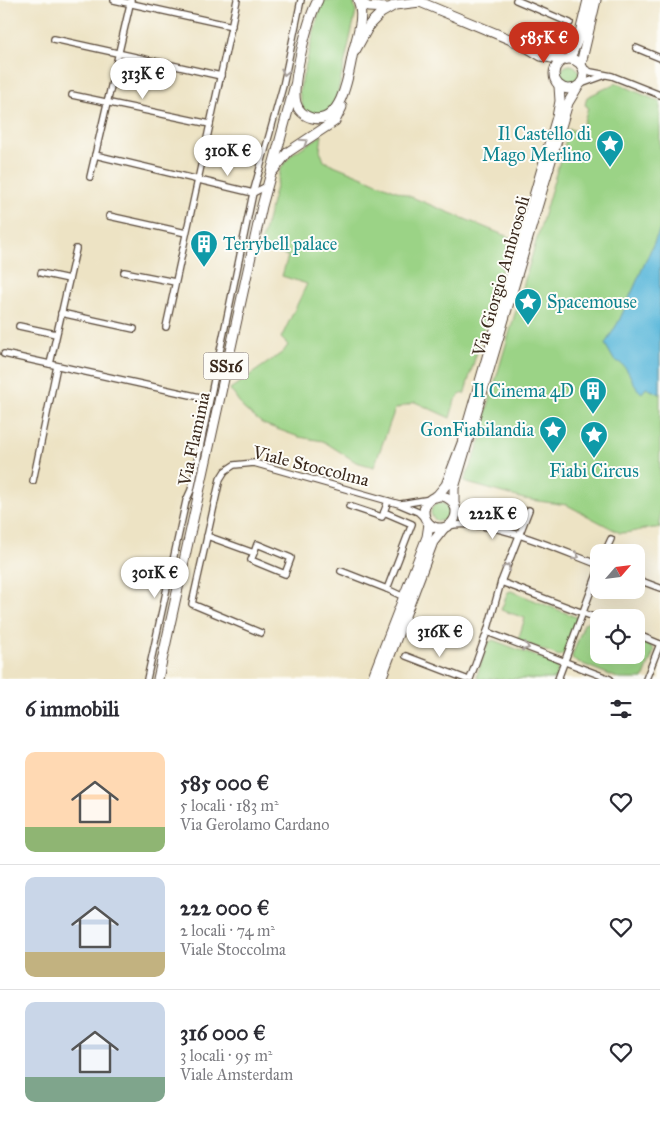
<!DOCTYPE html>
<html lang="it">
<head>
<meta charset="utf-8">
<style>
  body { margin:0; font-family:"IM FELL Great Primer",serif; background:#f2f2f3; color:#2b2b33; height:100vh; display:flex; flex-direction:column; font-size:19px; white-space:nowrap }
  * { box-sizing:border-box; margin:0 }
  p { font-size:16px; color:#7c7c81 }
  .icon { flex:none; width:28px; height:28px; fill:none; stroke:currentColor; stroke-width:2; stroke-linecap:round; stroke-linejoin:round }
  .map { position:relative; height:679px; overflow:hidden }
  .side { display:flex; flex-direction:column; background:#fff; flex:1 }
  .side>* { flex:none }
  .needle { width:32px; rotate:62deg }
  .buttons { position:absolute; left:590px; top:544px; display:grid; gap:10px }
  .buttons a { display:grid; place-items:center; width:55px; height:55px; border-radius:10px; background:#fff; box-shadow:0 5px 20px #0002; font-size:25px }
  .price { position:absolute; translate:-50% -42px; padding:0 11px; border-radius:18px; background:#fff; color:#222; font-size:16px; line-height:32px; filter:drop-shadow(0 1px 2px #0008) }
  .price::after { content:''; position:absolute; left:50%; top:30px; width:15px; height:11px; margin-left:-8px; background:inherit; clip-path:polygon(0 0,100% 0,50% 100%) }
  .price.selected { background:#c8321e; color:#fff }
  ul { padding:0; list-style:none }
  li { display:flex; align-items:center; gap:15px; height:125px; padding:0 25px }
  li+li { border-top:1px solid #e1e1e2 }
  li span { display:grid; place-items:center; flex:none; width:140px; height:100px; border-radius:10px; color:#555 }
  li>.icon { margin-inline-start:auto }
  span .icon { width:60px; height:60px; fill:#fffc; stroke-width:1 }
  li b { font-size:21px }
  h2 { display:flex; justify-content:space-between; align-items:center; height:60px; padding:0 25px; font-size:21px }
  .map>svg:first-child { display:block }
  .green { fill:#9bd386; stroke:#6b7e52 }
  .water { fill:#5db9db; stroke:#4c727c }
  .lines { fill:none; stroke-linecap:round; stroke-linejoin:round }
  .street-casing { stroke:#564637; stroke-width:8 }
  .secondary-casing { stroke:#564637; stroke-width:11 }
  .primary-casing { stroke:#564637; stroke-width:11 }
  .street { stroke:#fff; stroke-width:5.5 }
  .secondary { stroke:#fff; stroke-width:9 }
  .primary { stroke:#fff; stroke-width:9 }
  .oneway { stroke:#a79f9a }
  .labels { text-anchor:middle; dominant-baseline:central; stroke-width:4; stroke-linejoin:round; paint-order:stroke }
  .shield { fill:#fdfcf7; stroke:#75695f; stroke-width:1 }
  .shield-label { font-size:16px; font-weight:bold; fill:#3b2a1e }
  .culture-label { font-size:18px; fill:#0d838f; stroke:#fdfcf7; text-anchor:end }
  .street-label { font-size:18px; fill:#3b2a1e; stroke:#fdfcf7 }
</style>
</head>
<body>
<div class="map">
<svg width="660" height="679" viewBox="0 0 660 679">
  <rect width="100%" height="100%" fill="#fdfcf7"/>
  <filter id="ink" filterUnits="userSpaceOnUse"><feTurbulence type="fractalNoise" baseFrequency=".02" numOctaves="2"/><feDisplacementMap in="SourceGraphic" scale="10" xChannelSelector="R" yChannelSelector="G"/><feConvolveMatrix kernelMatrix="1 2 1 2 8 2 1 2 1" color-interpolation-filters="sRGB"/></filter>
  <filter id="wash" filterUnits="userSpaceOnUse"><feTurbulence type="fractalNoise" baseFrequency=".0096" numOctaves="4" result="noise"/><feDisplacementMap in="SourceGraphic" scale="20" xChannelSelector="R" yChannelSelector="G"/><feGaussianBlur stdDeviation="1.12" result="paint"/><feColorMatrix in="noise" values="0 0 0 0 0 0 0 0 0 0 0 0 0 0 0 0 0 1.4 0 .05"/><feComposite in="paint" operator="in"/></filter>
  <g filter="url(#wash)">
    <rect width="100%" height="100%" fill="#ede3c4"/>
    <g class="green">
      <path d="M322,0h31l3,12 -21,93c-10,9 -21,15 -32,3l-4,-16z"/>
      <circle cx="570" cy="74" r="9"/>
      <path d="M617,83l43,19v426c-14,-1 -26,5 -40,5l-53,-28 -43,-6 -60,-17 20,-50 -3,-2 88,-301 12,3 7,-25 -3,-2 2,-8z"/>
      <polygon points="322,135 320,150 324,161 511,238 464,395 462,393 455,400 450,418 415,402 395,409 374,467 356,462 323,441 299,437 263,424 244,409 230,389 283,352 288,345 281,338 307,284 282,276 288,256 260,247 281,168 292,154"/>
      <circle cx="440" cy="512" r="9"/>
      <polygon points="511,591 576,617 577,622 564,654 559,656 518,640 525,618 501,610 508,592"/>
      <polygon points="588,621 599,625 599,655 636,655 636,640 651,646 654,651 643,679 620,679 573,660 572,656 584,624"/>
      <polygon points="493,640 556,664 558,670 555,679 478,679 477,675 488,643"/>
    </g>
    <path class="water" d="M660,229v165l-14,-6 -4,5c-13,-9 -10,-27 -28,-33l-9,-16 14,-23z"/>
  </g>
  <g filter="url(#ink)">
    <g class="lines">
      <defs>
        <g id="street">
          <polyline points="114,0 232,26"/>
          <polyline points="516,0 570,23"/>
          <polyline points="54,39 221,76"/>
          <polyline points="636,48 660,58"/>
          <polyline points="583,68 591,72 612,76 660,95"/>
          <polyline points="581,84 603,76"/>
          <polyline points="72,95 210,124"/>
          <polyline points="95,155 253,193 267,186"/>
          <polyline points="90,177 131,0"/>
          <polyline points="109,216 186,233"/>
          <polyline points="124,272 175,282"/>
          <polyline points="41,273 69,279"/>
          <polyline points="61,313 134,329"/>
          <polyline points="19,326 56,334"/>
          <polyline points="166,327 237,0"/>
          <polyline points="4,354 209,399"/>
          <polyline points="50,364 76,249"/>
          <polyline points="33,481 57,366"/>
          <polyline points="388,501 384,512 412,524 387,589 404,597"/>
          <polyline points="401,504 431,499"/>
          <polyline points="349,506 382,517 384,512"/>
          <polyline points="455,508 472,524"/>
          <path d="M448,526c41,-9 111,24 151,39"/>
          <polyline points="207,536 254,553 257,544 291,558 285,574 251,560 254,553"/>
          <polyline points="605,552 611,539"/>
          <polyline points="341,571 387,589"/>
          <polyline points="636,579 660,588"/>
          <polyline points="501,582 599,619"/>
          <polyline points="487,632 610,679"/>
          <polyline points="261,633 192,604 220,479 225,471 234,465 254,463 399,504 418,512 426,520"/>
          <polyline points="636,634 660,644"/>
          <polyline points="406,656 466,679"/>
          <polyline points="147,679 186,501 191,490 253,193 283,86 301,0"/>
          <polyline points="470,679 487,632 501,582 529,510"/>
          <polyline points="558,679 599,569"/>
          <polyline points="646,679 660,644"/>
        </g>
        <g id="secondary">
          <polyline points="359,1 368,7 388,8"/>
          <polyline points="355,51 370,24 381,13 395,5 420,2 521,44 541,56 563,60"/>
          <polyline points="570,58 579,37 588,0"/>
          <circle cx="569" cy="74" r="15"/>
          <polyline points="581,64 596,0"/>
          <circle cx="440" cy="512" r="16"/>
          <polyline points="436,497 446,485 462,443 557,117 560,101 559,86"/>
          <polyline points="454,505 454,488 568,103 577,88"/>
          <polyline points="372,679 427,537 429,524"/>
          <polyline points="381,679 433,542 444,528"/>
        </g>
        <g id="primary">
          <path d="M318,0c-10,18 -27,84 -22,103 2,7 8,13 16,15 30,8 37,-46 41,-66 4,-16 12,-36 5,-52"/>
          <polyline points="273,171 288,152 335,121 342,107"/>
          <polyline points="158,679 262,206 295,85"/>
        </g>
      </defs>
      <use href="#street" class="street-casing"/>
      <use href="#secondary" class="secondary-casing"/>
      <use href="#primary" class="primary-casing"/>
      <use href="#street" class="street"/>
      <use href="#secondary" class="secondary"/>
      <use href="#primary" class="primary"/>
    </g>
    <defs><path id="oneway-chevron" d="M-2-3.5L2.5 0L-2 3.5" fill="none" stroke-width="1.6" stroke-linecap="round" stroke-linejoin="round" transform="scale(1.25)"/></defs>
    <g class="oneway">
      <use href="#oneway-chevron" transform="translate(285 72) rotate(102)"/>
      <use href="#oneway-chevron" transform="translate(304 142) rotate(-33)"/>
      <use href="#oneway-chevron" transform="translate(576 556) rotate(21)"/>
      <use href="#oneway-chevron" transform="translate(507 567) rotate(-68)"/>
      <use href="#oneway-chevron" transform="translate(526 647) rotate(20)"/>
    </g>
  </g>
  <defs>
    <symbol id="sight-pin" viewBox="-11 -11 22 30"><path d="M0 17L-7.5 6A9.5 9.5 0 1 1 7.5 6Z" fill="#0f9aa8" stroke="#fdfcf7"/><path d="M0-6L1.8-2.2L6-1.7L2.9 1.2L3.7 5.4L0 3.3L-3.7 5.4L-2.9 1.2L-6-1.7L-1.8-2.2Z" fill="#fff"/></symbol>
    <symbol id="building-pin" viewBox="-11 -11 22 30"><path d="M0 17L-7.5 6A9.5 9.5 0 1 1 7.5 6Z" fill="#0f9aa8" stroke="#fdfcf7"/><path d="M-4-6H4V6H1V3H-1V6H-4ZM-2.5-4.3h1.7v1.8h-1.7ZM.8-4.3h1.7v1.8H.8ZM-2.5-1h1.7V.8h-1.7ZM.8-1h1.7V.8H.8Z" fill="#fff"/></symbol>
  </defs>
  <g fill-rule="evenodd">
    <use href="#sight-pin" x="594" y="128" width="32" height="43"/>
    <use href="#building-pin" x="188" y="228" width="32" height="43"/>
    <use href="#sight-pin" x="512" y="286" width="32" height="43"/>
    <use href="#building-pin" x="577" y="375" width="32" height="43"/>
    <use href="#sight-pin" x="537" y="414" width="32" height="43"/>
    <use href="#sight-pin" x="578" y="419" width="32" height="43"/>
  </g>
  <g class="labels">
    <rect class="shield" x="203.5" y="352.5" width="45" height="27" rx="4"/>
    <g class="shield-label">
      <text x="226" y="366">SS16</text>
    </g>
    <g class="culture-label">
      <text x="591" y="134">Il Castello di<tspan x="591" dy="21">Mago Merlino</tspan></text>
      <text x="223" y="244" text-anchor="start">Terrybell palace</text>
      <text x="547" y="302" text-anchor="start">Spacemouse</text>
      <text x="574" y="391">Il Cinema 4D</text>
      <text x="534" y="430">GonFiabilandia</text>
      <text x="594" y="471" text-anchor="middle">Fiabi Circus</text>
    </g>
    <g class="street-label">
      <text transform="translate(501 276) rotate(-74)">Via Giorgio Ambrosoli</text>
      <text transform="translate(194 439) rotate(-78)">Via Flaminia</text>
      <text transform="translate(311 466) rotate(14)">Viale Stoccolma</text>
    </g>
  </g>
</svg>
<div class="buttons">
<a><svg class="needle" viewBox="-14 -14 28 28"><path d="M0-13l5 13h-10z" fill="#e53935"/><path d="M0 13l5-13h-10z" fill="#7c7c81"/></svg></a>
<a><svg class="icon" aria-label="locate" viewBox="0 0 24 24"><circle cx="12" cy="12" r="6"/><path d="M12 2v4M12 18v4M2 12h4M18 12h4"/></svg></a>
</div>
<b class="price selected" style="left:544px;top:64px">585K €</b>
<b class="price" style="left:143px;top:100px">313K €</b>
<b class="price" style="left:228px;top:177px">310K €</b>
<b class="price" style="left:493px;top:540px">222K €</b>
<b class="price" style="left:155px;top:599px">301K €</b>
<b class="price" style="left:440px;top:658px">316K €</b>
</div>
<section class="side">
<h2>6 immobili<svg class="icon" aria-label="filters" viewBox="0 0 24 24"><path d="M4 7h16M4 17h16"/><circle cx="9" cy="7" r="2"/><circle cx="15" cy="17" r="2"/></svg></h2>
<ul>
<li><span style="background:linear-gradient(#ffd9b3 75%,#8fb573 0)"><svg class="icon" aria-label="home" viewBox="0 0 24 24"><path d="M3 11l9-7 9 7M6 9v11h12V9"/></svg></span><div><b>585 000 €</b><p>5 locali · 183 m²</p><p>Via Gerolamo Cardano</p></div><svg class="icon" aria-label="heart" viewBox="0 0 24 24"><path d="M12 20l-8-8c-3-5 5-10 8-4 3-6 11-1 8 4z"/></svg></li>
<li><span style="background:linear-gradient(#c9d6e8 75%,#c2b280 0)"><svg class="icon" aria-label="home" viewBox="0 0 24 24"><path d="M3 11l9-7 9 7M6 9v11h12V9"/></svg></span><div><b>222 000 €</b><p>2 locali · 74 m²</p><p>Viale Stoccolma</p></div><svg class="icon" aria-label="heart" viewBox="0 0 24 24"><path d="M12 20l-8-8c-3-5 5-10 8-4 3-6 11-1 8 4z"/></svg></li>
<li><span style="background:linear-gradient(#c9d6e8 75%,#7fa58c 0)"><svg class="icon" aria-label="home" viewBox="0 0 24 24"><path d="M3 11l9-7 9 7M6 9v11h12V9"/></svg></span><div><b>316 000 €</b><p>3 locali · 95 m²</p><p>Viale Amsterdam</p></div><svg class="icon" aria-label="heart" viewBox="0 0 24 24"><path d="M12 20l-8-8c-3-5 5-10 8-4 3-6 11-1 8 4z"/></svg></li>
</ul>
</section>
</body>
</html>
